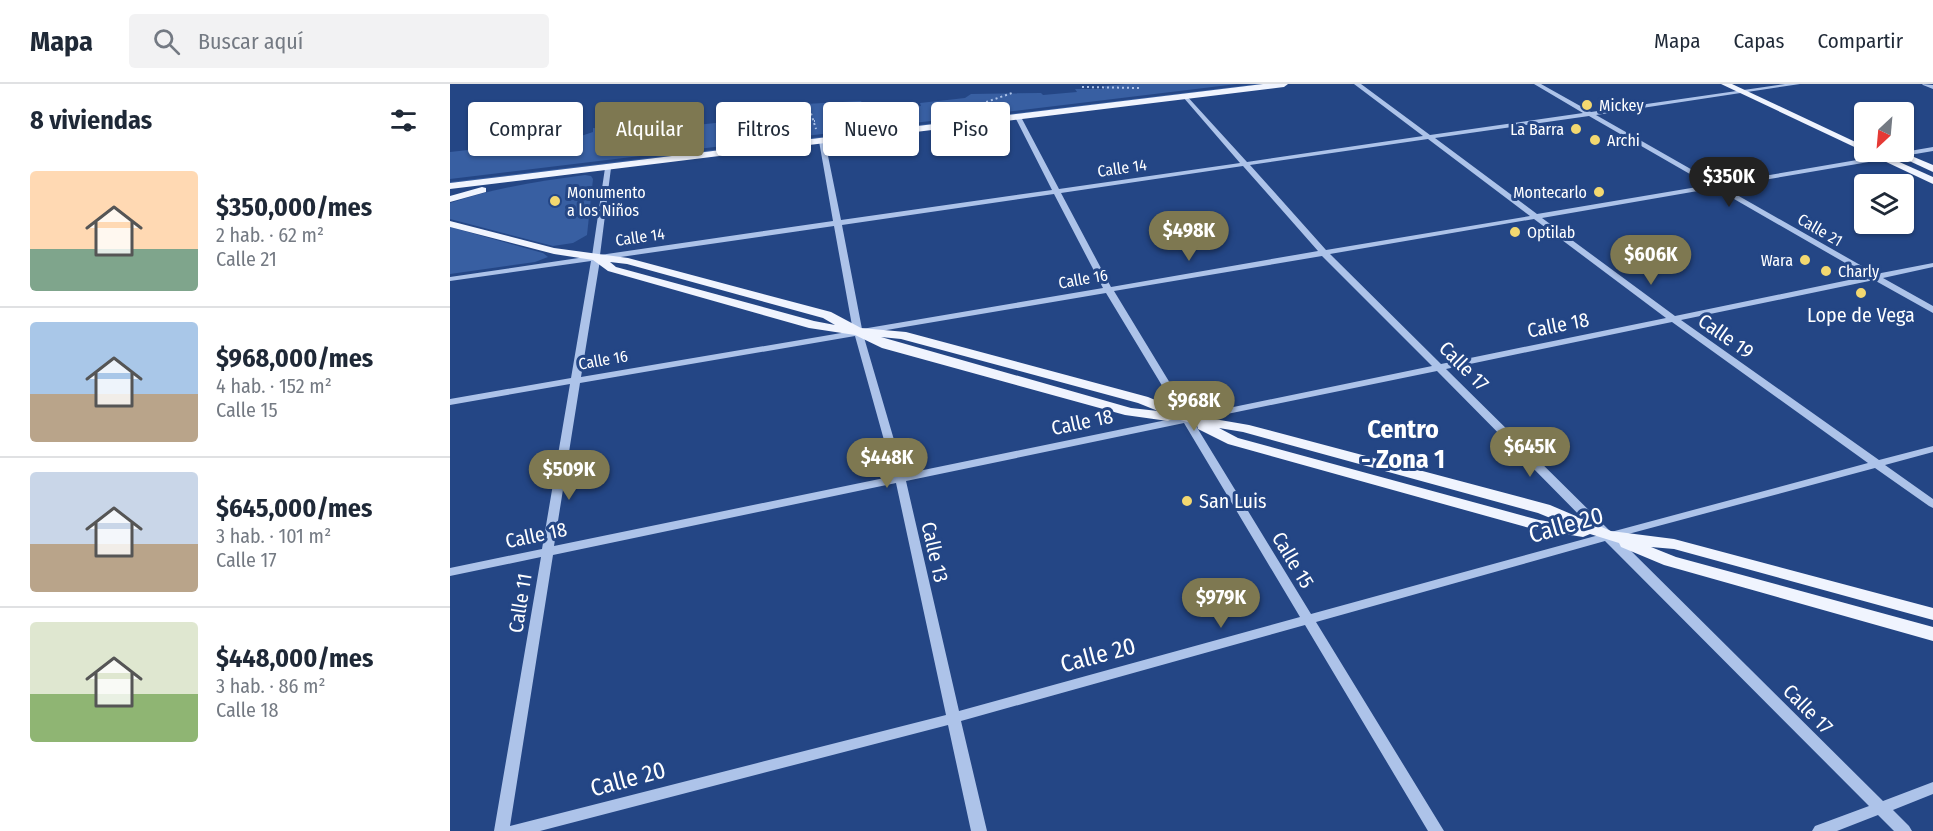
<!DOCTYPE html>
<html lang="es">
<head>
<meta charset="utf-8">
<style>
  body { margin:0; font-family:"Fira Sans Condensed",sans-serif; background:#f2f2f3; color:#1f2937; height:100vh; display:flex; flex-direction:column; font-size:22px; white-space:nowrap }
  * { box-sizing:border-box; margin:0 }
  p { font-size:20px; color:#747a83 }
  .icon { flex:none; width:33px; height:33px; fill:none; stroke:currentColor; stroke-width:2; stroke-linecap:round; stroke-linejoin:round }
  .map { position:relative; flex:1; overflow:hidden }
  .sheet { display:flex; flex-direction:column; background:#fff; width:450px }
  .sheet>* { flex:none }
  .top-card { position:absolute; left:18px; top:18px; width:570px; height:54px; display:flex; gap:12px }
  .needle { width:39px; rotate:206deg }
  .tools { position:absolute; left:1404px; top:18px; display:grid; gap:12px }
  .tools a { display:grid; place-items:center; width:60px; height:60px; border-radius:6px; background:#fff; box-shadow:0 2px 4px #0004; font-size:30px }
  .price { position:absolute; translate:-50% -51px; padding:0 14px; border-radius:21px; background:#7e7851; color:#fff; font-size:20px; line-height:39px; filter:drop-shadow(0 2px 3px #0008) }
  .price::after { content:''; position:absolute; left:50%; top:36px; width:18px; height:14px; margin-left:-9px; background:inherit; clip-path:polygon(0 0,100% 0,50% 100%) }
  .price.selected { background:#222; color:#fff }
  ul { padding:0; list-style:none }
  li { display:flex; align-items:center; gap:18px; height:150px; padding:0 30px }
  li+li { border-top:2px solid #e0e1e3 }
  li span { display:grid; place-items:center; flex:none; width:168px; height:120px; border-radius:6px; color:#555 }
  li>.icon { margin-inline-start:auto }
  span .icon { width:72px; height:72px; fill:#fffc; stroke-width:1 }
  li b { font-size:26px }
  h2 { display:flex; justify-content:space-between; align-items:center; height:72px; padding:0 30px; font-size:26px }
  .pill { padding:0 21px; border-radius:6px; background:#fff; box-shadow:0 2px 4px #0004; font-size:21px; line-height:54px }
  .pill.selected { background:#7e7851; color:#fff }
  header { display:flex; align-items:center; gap:36px; box-sizing:border-box; height:84px; padding:0 30px; background:#fff; border-bottom:2px solid #e0e1e3 }
  header strong { font-size:28px }
  nav { display:flex; gap:33px; margin-inline-start:auto; font-size:21px }
  .search { width:420px; height:54px; background:#f2f2f3; display:flex; align-items:center; gap:15px; box-sizing:border-box; padding:0 21px; border-radius:6px; color:#747a83; font-size:22px }
  main { display:flex; flex:1; min-height:0 }
  .map>svg:first-child { display:block }
  .green { fill:#385fa2 }
  .lines { fill:none; stroke-linecap:round; stroke-linejoin:round }
  .path { stroke:#adc3e9; stroke-width:2; stroke-dasharray:2 3; stroke-linecap:butt }
  .minor { fill:#adc3e9; fill-rule:evenodd }
  .major { fill:#f0f4fe; fill-rule:evenodd }
  .poi-dot { fill:#f3d870; stroke:#244685; stroke-width:2 }
  .labels { text-anchor:middle; dominant-baseline:central; stroke-width:6; stroke-linejoin:round; paint-order:stroke }
  .far-poi-label { font-size:16px; fill:#fff; stroke:#244685; text-anchor:start }
  .far-street-label { font-size:16px; fill:#fff; stroke:#244685 }
  .poi-label { font-size:20px; fill:#fff; stroke:#244685 }
  .street-label { font-size:20px; fill:#fff; stroke:#244685 }
  .near-street-label { font-size:24px; fill:#fff; stroke:#244685 }
  .district-label { font-size:26px; font-weight:bold; fill:#fff; stroke:#244685 }
</style>
</head>
<body>
<header>
<strong>Mapa</strong>
<div class="search"><svg class="icon" aria-label="search" viewBox="0 0 24 24"><circle cx="10" cy="10" r="6"/><path d="M15 15l6 6"/></svg>Buscar aquí</div>
<nav><a>Mapa</a><a>Capas</a><a>Compartir</a></nav>
</header>
<main>
<section class="sheet">
<h2>8 viviendas<svg class="icon" aria-label="filters" viewBox="0 0 24 24"><path d="M4 7h16M4 17h16"/><circle cx="9" cy="7" r="2"/><circle cx="15" cy="17" r="2"/></svg></h2>
<ul>
<li><span style="background:linear-gradient(#ffd9b3 65%,#7fa58c 0)"><svg class="icon" aria-label="home" viewBox="0 0 24 24"><path d="M3 11l9-7 9 7M6 9v11h12V9"/></svg></span><div><b>$350,000/mes</b><p>2 hab. · 62 m²</p><p>Calle 21</p></div></li>
<li><span style="background:linear-gradient(#a9c7e8 60%,#b9a48a 0)"><svg class="icon" aria-label="home" viewBox="0 0 24 24"><path d="M3 11l9-7 9 7M6 9v11h12V9"/></svg></span><div><b>$968,000/mes</b><p>4 hab. · 152 m²</p><p>Calle 15</p></div></li>
<li><span style="background:linear-gradient(#c9d6e8 60%,#b9a48a 0)"><svg class="icon" aria-label="home" viewBox="0 0 24 24"><path d="M3 11l9-7 9 7M6 9v11h12V9"/></svg></span><div><b>$645,000/mes</b><p>3 hab. · 101 m²</p><p>Calle 17</p></div></li>
<li><span style="background:linear-gradient(#dfe7d0 60%,#8fb573 0)"><svg class="icon" aria-label="home" viewBox="0 0 24 24"><path d="M3 11l9-7 9 7M6 9v11h12V9"/></svg></span><div><b>$448,000/mes</b><p>3 hab. · 86 m²</p><p>Calle 18</p></div></li>
</ul>
</section>
<div class="map">
<svg width="1483" height="747" viewBox="0 0 1483 747">
  <rect width="100%" height="100%" fill="#244685"/>
  <g class="green">
    <polygon points="677,0 787,0 0,95 0,68 27,65 26,71 65,66 77,59 128,53 143,48 143,44 160,45 162,50 284,37 284,35 355,28 355,20 411,17 418,29 471,22 470,19 515,14 521,10 591,9 593,11 627,8 625,5 655,5 654,2"/>
    <polygon points="807,0 814,0 0,99 0,98"/>
    <path d="M135,91l6,1 2,3 -6,56 -14,8 -20,3 -103,-27v-16c45,-15 89,-22 135,-28z"/>
    <polygon points="0,143 93,169 98,173 85,178 0,190"/>
  </g>
  <g class="lines">
    <g class="path">
      <polyline points="632,3 689,4"/>
      <polyline points="358,20 366,45"/>
      <polyline points="522,23 562,9"/>
      <polyline points="294,35 365,37"/>
      <polyline points="107,55 108,62"/>
      <polyline points="149,68 181,51 182,46"/>
    </g>
    <g class="minor">
      <path d="M904,0h7l69,51 153,-22 -49,-29h7l50,28 194,-28h15l-204,31 121,69 216,-37v4l-210,36 153,87 57,-11v4l-50,11 50,28v7l-59,-33 -193,40 198,140 54,-14v6l-48,13 48,34v9l-4,-2 -54,-38 -258,69 266,264 50,-19v12l-40,16 16,16 3,5h-18l-16,-16 -41,16h-25l3,-5 54,-20 -264,-265 -289,81 128,209h-16l-123,-206 -344,96 26,110h-16l-23,-106 -408,106h-46l47,-274 -91,19v-8l92,-19 28,-165 -120,21v-6l121,-21 20,-117 -141,20v-4l142,-21 13,-88 3,-2 3,2 -11,87 233,-34 -14,-80 3,-2 3,2 16,79 211,-30 -37,-73 3,-2 3,2 38,72 181,-26 -57,-66v-2l2,-1 62,68 176,-26zM1139,32l120,69 -172,29 -102,-76zM978,55l102,77 -204,34 -76,-85zM793,82l75,85 -207,36 -50,-94zM1265,104l153,88 -193,40 -133,-98zM604,110l49,94 -241,41 -20,-104zM1084,135l132,99 -225,46 -111,-110zM384,142l19,105 -272,46 19,-117zM872,172l110,110 -242,50 -76,-125zM656,209l75,124 -277,57 -41,-140zM1222,238l196,141 -257,69 -165,-163zM405,252l39,140 -340,70 26,-163zM987,287l162,164 -288,79 -118,-193zM734,339l116,194 -341,94 -53,-230zM446,399l50,232 -436,111 43,-271z"/>
      <polygon points="1472,0 1483,1 1483,5 1473,1"/>
    </g>
    <g class="major">
      <polygon points="813,0 838,0 834,3 0,105 0,99"/>
      <polygon points="1271,0 1282,0 1414,62 1415,68"/>
      <polygon points="1415,68 1427,68 1483,93 1483,100"/>
      <polygon points="1440,68 1452,68 1483,81 1483,88"/>
      <polygon points="32,103 36,104 36,108 0,118 0,112"/>
      <path d="M0,137l104,27 74,10 203,54 30,16 45,4 242,65 43,18 58,10 301,80 61,26 63,8 259,69v12l-259,-71 -23,-2 25,10 257,70v14l-269,-76 -43,-18 -2,-4 -29,-9 -7,3 -50,-8 -305,-85 -30,-15 -1,-4 -23,-7 -6,3 -43,-6 -243,-67 -27,-13 -46,-7 -201,-57 -15,-11 -39,-6 -104,-27zM160,178l17,2 196,54 12,7 -21,-4 -198,-54zM431,253l20,2 237,64 20,8 -27,-3zM769,344l24,4 295,81 27,11 -26,-4 -301,-82z"/>
    </g>
  </g>
  <g class="poi-dot">
    <circle cx="1137" cy="21" r="6"/>
    <circle cx="1126" cy="45" r="6"/>
    <circle cx="1145" cy="56" r="6"/>
    <circle cx="1149" cy="108" r="6"/>
    <circle cx="105" cy="117" r="6"/>
    <circle cx="1065" cy="148" r="6"/>
    <circle cx="1355" cy="176" r="6"/>
    <circle cx="1376" cy="187" r="6"/>
    <circle cx="1411" cy="209" r="6"/>
    <circle cx="737" cy="417" r="6"/>
  </g>
  <g class="labels">
    <g class="far-poi-label">
      <text x="1149" y="21">Mickey</text>
      <text x="1114" y="45" text-anchor="end">La Barra</text>
      <text x="1157" y="56">Archi</text>
      <text x="117" y="108">Monumento<tspan x="117" dy="18">a los Niños</tspan></text>
      <text x="1137" y="108" text-anchor="end">Montecarlo</text>
      <text x="1077" y="148">Optilab</text>
      <text x="1343" y="176" text-anchor="end">Wara</text>
      <text x="1388" y="187">Charly</text>
    </g>
    <g class="far-street-label">
      <text transform="translate(672 84) rotate(-8)">Calle 14</text>
      <text transform="translate(1370 146) rotate(30)">Calle 21</text>
      <text transform="translate(190 153) rotate(-8)">Calle 14</text>
      <text transform="translate(633 195) rotate(-10)">Calle 16</text>
      <text transform="translate(153 276) rotate(-10)">Calle 16</text>
    </g>
    <g class="poi-label">
      <text x="1411" y="231">Lope de Vega</text>
      <text x="749" y="417" text-anchor="start">San Luis</text>
    </g>
    <g class="street-label">
      <text transform="translate(1108 241) rotate(-11)">Calle 18</text>
      <text transform="translate(1276 252) rotate(35)">Calle 19</text>
      <text transform="translate(1014 282) rotate(45)">Calle 17</text>
      <text transform="translate(632 338) rotate(-12)">Calle 18</text>
      <text transform="translate(86 451) rotate(-12)">Calle 18</text>
      <text transform="translate(485 468) rotate(77)">Calle 13</text>
      <text transform="translate(843 476) rotate(59)">Calle 15</text>
      <text transform="translate(70 519) rotate(-81)">Calle 11</text>
      <text transform="translate(1358 625) rotate(45)">Calle 17</text>
    </g>
    <g class="near-street-label">
      <text transform="translate(1116 441) rotate(-16)">Calle 20</text>
      <text transform="translate(648 571) rotate(-15)">Calle 20</text>
      <text transform="translate(178 695) rotate(-15)">Calle 20</text>
    </g>
    <g class="district-label">
      <text x="953" y="345">Centro<tspan x="953" dy="30">- Zona 1</tspan></text>
    </g>
  </g>
</svg>
<div class="tools">
<a><svg class="needle" viewBox="-14 -14 28 28"><path d="M0-13l5 13h-10z" fill="#e53935"/><path d="M0 13l5-13h-10z" fill="#747a83"/></svg></a>
<a><svg class="icon" aria-label="layers" viewBox="0 0 24 24"><path d="M12 4l9 5-9 5-9-5zM3 14l9 5 9-5"/></svg></a>
</div>
<b class="price selected" style="left:1279px;top:124px">$350K</b>
<b class="price" style="left:739px;top:178px">$498K</b>
<b class="price" style="left:1201px;top:202px">$606K</b>
<b class="price" style="left:744px;top:348px">$968K</b>
<b class="price" style="left:1080px;top:394px">$645K</b>
<b class="price" style="left:437px;top:405px">$448K</b>
<b class="price" style="left:119px;top:417px">$509K</b>
<b class="price" style="left:771px;top:545px">$979K</b>
<div class="top-card">
<a class="pill">Comprar</a>
<a class="pill selected">Alquilar</a>
<a class="pill">Filtros</a>
<a class="pill">Nuevo</a>
<a class="pill">Piso</a>
</div>
</div>
</main>
</body>
</html>
